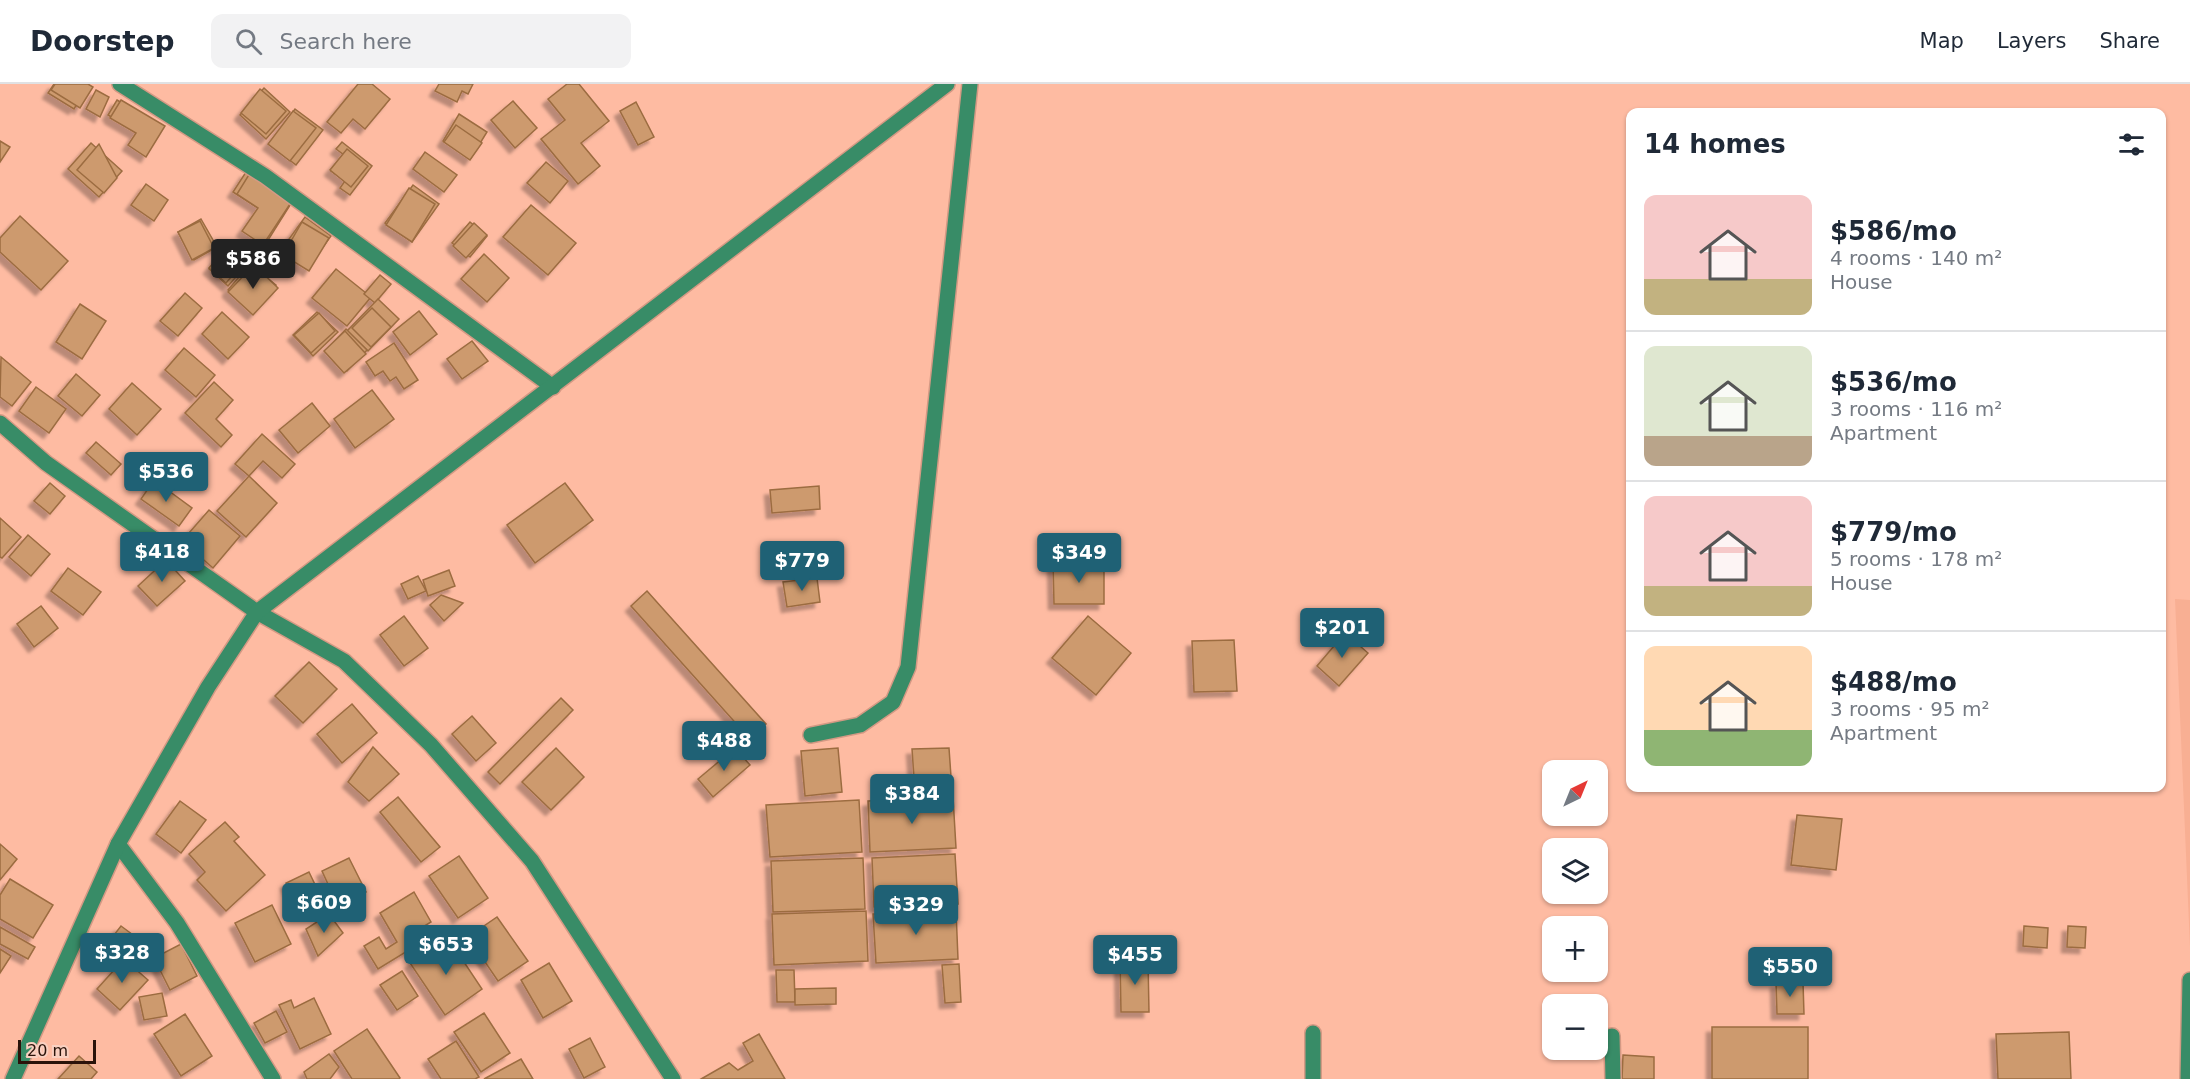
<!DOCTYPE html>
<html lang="en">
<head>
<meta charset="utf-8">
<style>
  body { margin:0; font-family:"DejaVu Sans",sans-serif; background:#f2f2f3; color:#1f2937; height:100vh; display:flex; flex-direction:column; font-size:22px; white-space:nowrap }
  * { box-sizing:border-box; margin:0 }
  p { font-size:20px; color:#747a83 }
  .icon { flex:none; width:33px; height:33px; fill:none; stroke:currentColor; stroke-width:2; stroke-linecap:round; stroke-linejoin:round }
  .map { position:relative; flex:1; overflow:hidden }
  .drawer { position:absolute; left:1626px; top:24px; width:540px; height:684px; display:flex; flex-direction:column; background:#fff; border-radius:12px; box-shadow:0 2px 4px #0004 }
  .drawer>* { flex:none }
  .needle { width:39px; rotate:43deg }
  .tools { position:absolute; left:1542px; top:676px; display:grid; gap:12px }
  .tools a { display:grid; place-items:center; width:66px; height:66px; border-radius:12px; background:#fff; box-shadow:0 2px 4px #0004; font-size:30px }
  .scale { position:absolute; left:18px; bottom:15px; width:78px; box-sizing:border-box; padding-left:6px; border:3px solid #2b130a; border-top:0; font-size:16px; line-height:21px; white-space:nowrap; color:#2b130a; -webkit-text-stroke:4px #f9d0c1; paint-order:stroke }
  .price { position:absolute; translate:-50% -51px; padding:0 14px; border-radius:6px; background:#1f6175; color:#fff; font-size:20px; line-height:39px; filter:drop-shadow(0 2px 3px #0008) }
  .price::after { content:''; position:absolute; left:50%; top:36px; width:18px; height:14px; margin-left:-9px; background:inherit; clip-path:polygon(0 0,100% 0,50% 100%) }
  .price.on { background:#222; color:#fff }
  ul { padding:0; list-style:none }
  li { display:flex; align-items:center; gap:18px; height:150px; padding:0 18px }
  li+li { border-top:2px solid #e0e1e3 }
  li span { display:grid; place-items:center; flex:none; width:168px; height:120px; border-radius:12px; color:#555 }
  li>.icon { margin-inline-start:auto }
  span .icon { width:72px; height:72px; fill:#fffc; stroke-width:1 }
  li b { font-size:26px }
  h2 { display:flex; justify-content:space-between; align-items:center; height:72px; padding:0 18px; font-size:26px }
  header { display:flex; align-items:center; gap:36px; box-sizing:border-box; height:84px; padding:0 30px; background:#fff; border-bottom:2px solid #e0e1e3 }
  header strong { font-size:28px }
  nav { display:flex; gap:33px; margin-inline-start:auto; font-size:21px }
  .search { width:420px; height:54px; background:#f2f2f3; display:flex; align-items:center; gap:15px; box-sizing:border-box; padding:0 21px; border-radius:12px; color:#747a83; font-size:22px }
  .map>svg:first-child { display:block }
  .built { fill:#f8af93 }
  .building { fill:#cd9a6e; stroke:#9c6c41; stroke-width:1.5; filter:url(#shadow) }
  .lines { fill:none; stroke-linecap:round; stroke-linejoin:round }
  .minor-casing { stroke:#d49984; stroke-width:18 }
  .minor { stroke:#388c67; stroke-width:15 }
</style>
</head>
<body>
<header>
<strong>Doorstep</strong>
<div class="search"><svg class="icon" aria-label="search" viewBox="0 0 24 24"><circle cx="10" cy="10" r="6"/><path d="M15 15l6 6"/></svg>Search here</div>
<nav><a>Map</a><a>Layers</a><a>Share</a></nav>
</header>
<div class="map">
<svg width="2190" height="995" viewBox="0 0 2190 995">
  <defs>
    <filter id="shadow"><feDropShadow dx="-5.5" dy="5.5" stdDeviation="1.5" flood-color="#0004"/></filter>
  </defs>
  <rect width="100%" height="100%" fill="#febba2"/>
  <polygon class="built" points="2175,515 2190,516 2190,863"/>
  <g class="building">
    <polygon points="54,0 78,0 86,5 74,25 48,9"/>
    <polygon points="55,0 88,0 93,3 80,24 51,6"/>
    <polygon points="358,0 372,0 390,15 365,45 353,35 341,49 327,38"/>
    <polygon points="439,0 473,0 468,10 462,7 457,18 435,7"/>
    <polygon points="567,0 579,0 609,37 581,59 600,82 578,100 541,55 565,36 548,15"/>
    <polygon points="264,4 290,28 266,55 240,31"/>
    <polygon points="260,5 286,27 266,50 241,29"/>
    <polygon points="96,6 109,13 100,33 86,25"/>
    <polygon points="117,16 160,42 148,63 134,55 138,49 108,31"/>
    <polygon points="121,16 165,42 146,73 128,61 136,49 110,34"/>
    <polygon points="513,17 537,44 515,64 491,36"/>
    <polygon points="636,18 654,53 638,61 620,27"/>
    <polygon points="295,25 323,46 296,81 269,60"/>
    <polygon points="293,27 316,44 290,77 268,60"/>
    <polygon points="459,30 487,48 471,74 443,57"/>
    <polygon points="456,41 482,59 470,76 444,58"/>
    <polygon points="0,57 10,63 0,78"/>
    <polygon points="342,58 372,82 350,111 340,104 345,97 331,87 344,71 336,65"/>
    <polygon points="91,59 122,87 99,113 68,85"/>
    <polygon points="99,60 117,94 104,109 77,86"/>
    <polygon points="347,65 368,82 351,103 330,86"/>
    <polygon points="425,68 457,91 444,108 413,85"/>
    <polygon points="546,78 568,97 550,119 527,99"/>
    <polygon points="246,88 292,118 265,161 246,149 261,126 233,108"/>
    <polygon points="250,89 292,117 263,161 242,147 258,124 237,110"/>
    <polygon points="146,100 168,116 154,137 131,121"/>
    <polygon points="413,101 439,120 412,158 385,139"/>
    <polygon points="409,104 435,120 412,158 386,141"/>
    <polygon points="531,121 576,159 548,191 503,153"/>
    <polygon points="20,132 68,177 41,206 0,168 0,154"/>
    <polygon points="305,133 331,152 307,185 281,166"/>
    <polygon points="201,135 217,163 194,176 178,148"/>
    <polygon points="200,137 214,164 192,176 178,148"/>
    <polygon points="302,138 329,154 309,187 283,171"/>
    <polygon points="470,138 487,152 470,173 452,159"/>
    <polygon points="474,139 487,151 466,174 453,162"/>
    <polygon points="231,160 250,177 228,202 209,185"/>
    <polygon points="228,162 245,177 226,199 209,184"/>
    <polygon points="484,170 509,194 487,218 461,195"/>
    <polygon points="250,180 276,201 254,227 228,206"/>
    <polygon points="254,181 278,204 253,231 228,208"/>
    <polygon points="336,185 371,213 347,242 312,214"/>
    <polygon points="380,191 391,200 375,219 364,210"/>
    <polygon points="185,209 202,224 178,252 160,237"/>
    <polygon points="378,215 399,235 368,267 347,247"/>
    <polygon points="80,220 106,237 82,275 56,258"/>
    <polygon points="372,224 391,243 371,263 352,244"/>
    <polygon points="419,227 437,250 410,271 393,248"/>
    <polygon points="222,228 249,253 228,275 202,250"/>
    <polygon points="317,228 338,248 313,272 293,251"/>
    <polygon points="319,229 335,247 311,269 294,251"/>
    <polygon points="346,245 367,266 347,287 326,266"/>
    <polygon points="345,247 366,270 344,289 324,267"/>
    <polygon points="472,257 488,277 462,295 447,275"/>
    <polygon points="394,259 418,296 404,305 396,293 390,297 383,287 375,292 366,278"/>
    <polygon points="184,264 215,291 196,313 165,286"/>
    <polygon points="1,273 31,298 12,322 0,313"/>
    <polygon points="76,290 100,311 82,332 58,312"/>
    <polygon points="214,298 233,316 216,335 232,351 221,363 185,329"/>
    <polygon points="132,299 161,325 137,351 109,325"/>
    <polygon points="36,303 66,325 49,349 19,327"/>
    <polygon points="372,306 394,335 355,364 334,335"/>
    <polygon points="312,319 330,342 298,369 279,346"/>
    <polygon points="262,350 295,380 282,394 263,377 249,392 235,380"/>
    <polygon points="96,358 121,380 111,391 86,369"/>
    <polygon points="249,392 277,419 246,453 217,427"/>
    <polygon points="154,396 192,424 179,442 141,415"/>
    <polygon points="50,399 65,412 50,430 34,417"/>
    <polygon points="565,399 593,436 535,479 507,441"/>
    <polygon points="819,402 820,425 772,429 770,406"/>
    <polygon points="209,426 240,452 213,484 182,457"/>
    <polygon points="0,434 21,453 2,474 0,473"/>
    <polygon points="28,451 50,470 31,492 9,473"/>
    <polygon points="166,476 185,497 157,522 138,502"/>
    <polygon points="1053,480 1104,480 1104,520 1054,520"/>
    <polygon points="68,484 101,508 83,531 51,507"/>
    <polygon points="449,486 455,502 428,512 423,496"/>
    <polygon points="418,492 426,507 408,515 401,500"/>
    <polygon points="817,494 820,518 787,523 783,498"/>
    <polygon points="647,507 766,640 749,654 631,522"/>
    <polygon points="441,511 463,519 444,537 430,521"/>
    <polygon points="41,522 58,544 34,563 17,540"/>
    <polygon points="404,532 428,564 404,582 380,551"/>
    <polygon points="1088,532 1131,569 1096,611 1052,574"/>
    <polygon points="1345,549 1368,569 1339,602 1317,582"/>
    <polygon points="1234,556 1237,607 1194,608 1192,557"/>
    <polygon points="309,578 337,605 303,639 275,612"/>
    <polygon points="561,614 573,626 500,700 488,688"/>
    <polygon points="352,620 377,649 342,679 317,650"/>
    <polygon points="472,632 496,659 476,677 452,650"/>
    <polygon points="373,663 399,690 369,717 348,698"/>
    <polygon points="556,664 584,693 551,726 522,698"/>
    <polygon points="735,664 750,681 713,713 698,695"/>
    <polygon points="838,664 842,708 805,712 801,667"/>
    <polygon points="949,664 952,707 915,708 912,665"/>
    <polygon points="398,713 440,763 421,778 380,728"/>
    <polygon points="953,713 956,764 870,768 868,717"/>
    <polygon points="859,716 862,768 770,773 766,721"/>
    <polygon points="180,717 206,736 181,769 156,750"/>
    <polygon points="1797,731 1842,735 1836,786 1791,781"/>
    <polygon points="225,738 239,753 234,757 265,791 226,827 197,796 205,788 189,770"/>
    <polygon points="0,760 17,775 0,796"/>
    <polygon points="955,770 958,820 874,823 872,774"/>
    <polygon points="459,772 488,814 458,834 429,792"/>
    <polygon points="349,774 366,808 338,822 322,787"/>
    <polygon points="863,774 865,825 773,828 771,777"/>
    <polygon points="309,788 320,811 296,822 286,799"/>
    <polygon points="10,795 53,821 33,854 0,835 0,811"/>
    <polygon points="414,808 431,838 408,852 414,863 378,885 364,862 379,853 386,865 397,858 380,829"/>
    <polygon points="272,821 291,860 255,878 235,839"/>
    <polygon points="956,826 958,875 876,879 873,830"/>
    <polygon points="866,827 868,877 774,881 772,830"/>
    <polygon points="329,830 343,849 318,872 306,845"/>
    <polygon points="497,833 528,877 498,897 468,853"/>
    <polygon points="121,842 148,862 142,879 110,856"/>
    <polygon points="2024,842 2048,844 2047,864 2023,862"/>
    <polygon points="2068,842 2086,843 2085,864 2067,863"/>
    <polygon points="0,843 35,863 28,875 0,860"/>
    <polygon points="448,854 482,905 445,931 410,879"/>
    <polygon points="181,860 197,892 170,906 154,874"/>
    <polygon points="0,865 11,872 0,889"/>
    <polygon points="124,875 148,896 120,926 97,905"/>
    <polygon points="1148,875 1149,928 1121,928 1120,876"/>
    <polygon points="549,879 572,917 543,934 521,896"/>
    <polygon points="959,880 961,918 945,919 942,881"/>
    <polygon points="776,886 794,886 795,918 777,918"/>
    <polygon points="402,887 418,912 397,926 380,901"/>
    <polygon points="1803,898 1804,930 1777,930 1776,899"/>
    <polygon points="836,904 836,920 795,921 795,905"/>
    <polygon points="162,909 167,932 144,936 139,913"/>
    <polygon points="314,914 331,950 300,965 279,921 291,916 294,924"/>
    <polygon points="276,927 287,948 265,959 254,939"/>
    <polygon points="484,929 510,969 481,988 454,948"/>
    <polygon points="185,930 212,972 181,992 154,950"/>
    <rect x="1712" y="943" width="96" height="52"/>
    <polygon points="367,945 400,994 399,995 352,995 334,967"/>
    <polygon points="2069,948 2071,995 1998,995 1996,950"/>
    <polygon points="759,950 785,995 701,995 729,979 738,986 753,977 743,959"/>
    <polygon points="590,954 605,983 584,994 569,965"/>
    <polygon points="456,957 479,993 475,995 441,995 428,975"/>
    <polygon points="329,970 339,983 330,995 307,995 304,988"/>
    <polygon points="1623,971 1654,973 1654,995 1622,995"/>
    <polygon points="79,972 97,988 91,995 58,995"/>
    <polygon points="521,975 533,995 484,995"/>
  </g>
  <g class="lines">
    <defs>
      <g id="minor">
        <polyline points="120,0 265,92 553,303"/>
        <polyline points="0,339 46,379 257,528 344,577 431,661 532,777 673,995"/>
        <polyline points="811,651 860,641 893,618 908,583 970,0"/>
        <polyline points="118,760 177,839 273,995"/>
        <polyline points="1313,949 1313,995"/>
        <polyline points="1612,952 1613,995"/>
        <polyline points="13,995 118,760 208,603 257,528 947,0"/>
        <polyline points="2188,995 2190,896"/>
      </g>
    </defs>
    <use href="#minor" class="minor-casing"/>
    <use href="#minor" class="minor"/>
  </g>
</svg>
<div class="tools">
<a><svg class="needle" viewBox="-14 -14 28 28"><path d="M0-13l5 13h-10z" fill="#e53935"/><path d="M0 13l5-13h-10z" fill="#747a83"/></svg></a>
<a><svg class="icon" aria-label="layers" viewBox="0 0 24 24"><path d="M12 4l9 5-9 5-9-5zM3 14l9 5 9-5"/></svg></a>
<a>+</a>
<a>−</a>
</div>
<div class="scale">20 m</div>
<b class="price on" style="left:253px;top:206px">$586</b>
<b class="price" style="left:166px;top:419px">$536</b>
<b class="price" style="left:162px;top:499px">$418</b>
<b class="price" style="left:1079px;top:500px">$349</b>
<b class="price" style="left:802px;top:508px">$779</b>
<b class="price" style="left:1342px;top:575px">$201</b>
<b class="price" style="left:724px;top:688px">$488</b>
<b class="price" style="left:912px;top:741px">$384</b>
<b class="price" style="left:324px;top:850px">$609</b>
<b class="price" style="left:916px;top:852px">$329</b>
<b class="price" style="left:446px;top:892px">$653</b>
<b class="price" style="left:122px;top:900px">$328</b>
<b class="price" style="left:1135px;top:902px">$455</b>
<b class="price" style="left:1790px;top:914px">$550</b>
<section class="drawer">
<h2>14 homes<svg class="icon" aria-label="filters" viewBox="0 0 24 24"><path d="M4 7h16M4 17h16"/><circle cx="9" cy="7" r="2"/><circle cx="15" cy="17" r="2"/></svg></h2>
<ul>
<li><span style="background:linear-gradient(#f6c9c9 70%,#c2b280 0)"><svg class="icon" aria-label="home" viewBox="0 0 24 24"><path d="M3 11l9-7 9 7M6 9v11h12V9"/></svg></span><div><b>$586/mo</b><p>4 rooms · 140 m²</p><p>House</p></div></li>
<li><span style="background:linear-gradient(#dfe7d0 75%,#b9a48a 0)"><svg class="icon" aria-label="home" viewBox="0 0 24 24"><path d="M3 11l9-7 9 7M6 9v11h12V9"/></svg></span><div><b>$536/mo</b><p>3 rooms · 116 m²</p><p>Apartment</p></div></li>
<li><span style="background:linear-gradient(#f6c9c9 75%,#c2b280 0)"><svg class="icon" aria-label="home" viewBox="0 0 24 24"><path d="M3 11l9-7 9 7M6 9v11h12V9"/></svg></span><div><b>$779/mo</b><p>5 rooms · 178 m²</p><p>House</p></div></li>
<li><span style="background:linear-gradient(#ffd9b3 70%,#8fb573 0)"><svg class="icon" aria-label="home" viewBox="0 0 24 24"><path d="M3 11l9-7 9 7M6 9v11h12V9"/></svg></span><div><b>$488/mo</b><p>3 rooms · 95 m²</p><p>Apartment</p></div></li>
</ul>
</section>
</div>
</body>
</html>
